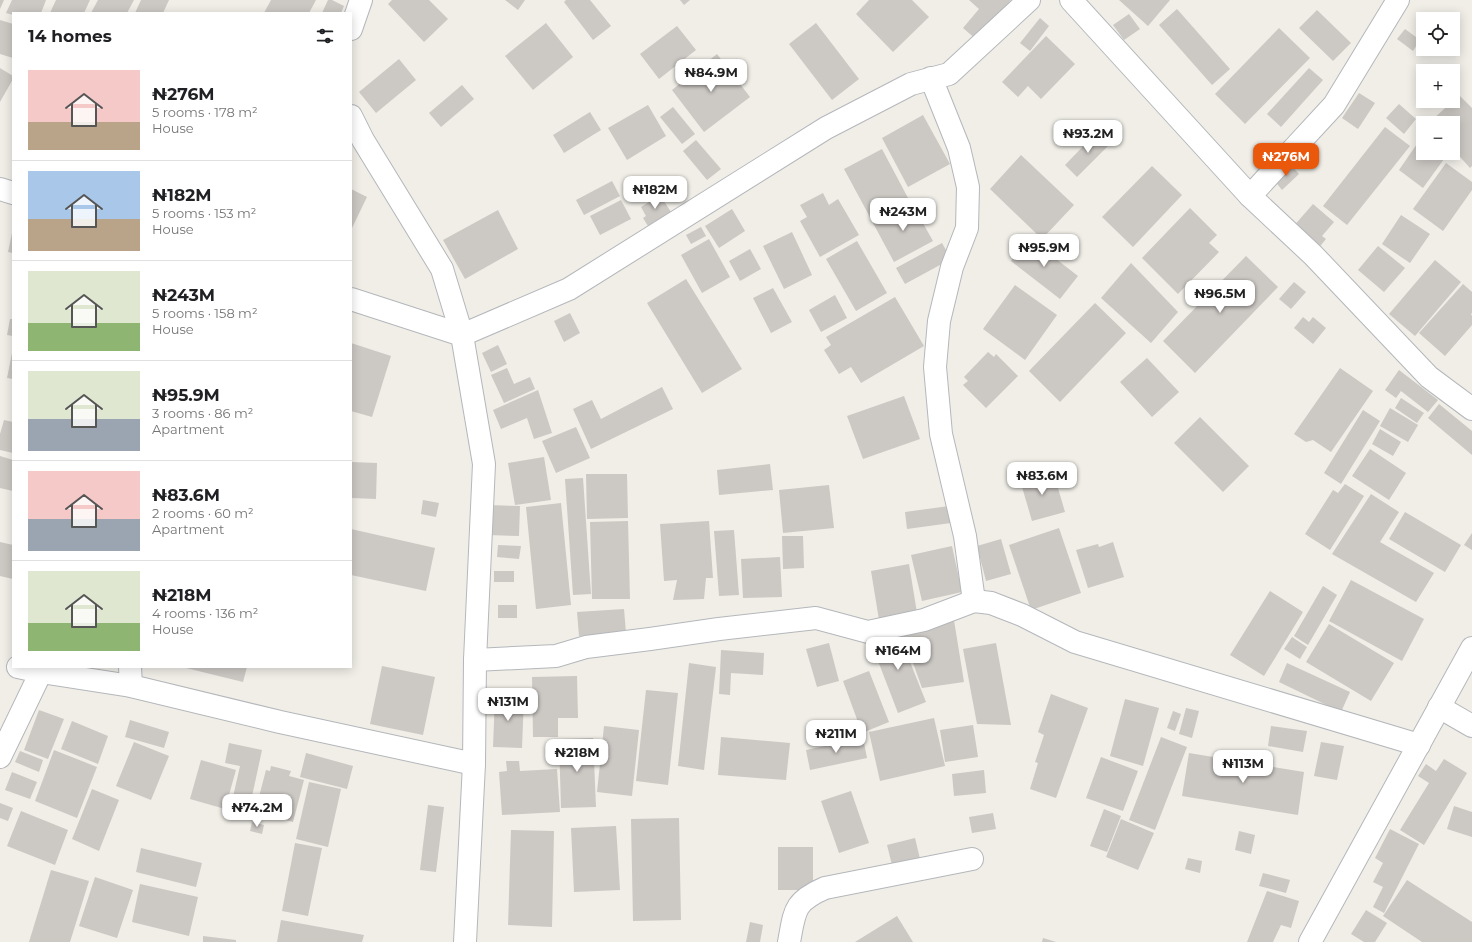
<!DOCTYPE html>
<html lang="en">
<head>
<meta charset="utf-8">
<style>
  body { margin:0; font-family:Montserrat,sans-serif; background:#f6f6f6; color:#202124; height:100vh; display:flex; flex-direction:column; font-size:15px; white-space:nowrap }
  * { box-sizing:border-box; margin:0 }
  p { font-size:13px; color:#757577 }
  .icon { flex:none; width:22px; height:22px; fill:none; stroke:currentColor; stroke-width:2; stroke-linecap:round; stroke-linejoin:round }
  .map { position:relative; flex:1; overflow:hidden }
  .drawer { position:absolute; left:12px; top:12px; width:340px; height:656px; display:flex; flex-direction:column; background:#fff; border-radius:0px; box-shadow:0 2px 10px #0003 }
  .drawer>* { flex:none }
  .buttons { position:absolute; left:1416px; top:12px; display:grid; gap:8px }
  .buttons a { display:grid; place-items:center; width:44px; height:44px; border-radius:0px; background:#fff; box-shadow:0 2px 10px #0003; font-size:20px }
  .price { position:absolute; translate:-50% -34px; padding:0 9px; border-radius:8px; background:#fff; color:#222; font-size:13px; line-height:26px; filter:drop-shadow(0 1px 2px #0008) }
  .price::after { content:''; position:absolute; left:50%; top:24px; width:12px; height:9px; margin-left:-6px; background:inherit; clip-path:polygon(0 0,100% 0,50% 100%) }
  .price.current { background:#ea580c; color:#fff }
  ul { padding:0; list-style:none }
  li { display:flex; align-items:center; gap:12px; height:100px; padding:0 16px }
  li+li { border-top:1px solid #e0e0e0 }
  li span { display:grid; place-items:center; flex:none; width:112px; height:80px; border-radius:0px; color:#555 }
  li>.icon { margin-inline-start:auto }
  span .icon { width:48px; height:48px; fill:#fffc; stroke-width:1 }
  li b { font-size:17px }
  h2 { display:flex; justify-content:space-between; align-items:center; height:48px; padding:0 16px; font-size:17px }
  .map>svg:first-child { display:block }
  .building { fill:#ccc8c4 }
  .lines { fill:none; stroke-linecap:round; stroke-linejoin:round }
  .street-casing { stroke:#b4b7bb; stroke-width:24 }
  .street { stroke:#fff; stroke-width:22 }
</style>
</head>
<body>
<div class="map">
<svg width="1472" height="942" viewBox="0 0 1472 942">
  <rect width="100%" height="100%" fill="#f0eee7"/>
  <g class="building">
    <polygon points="0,0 4,0 0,9"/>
    <polygon points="12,0 46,0 41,13 13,13 13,15 6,13"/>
    <polygon points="56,0 90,0 84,13 50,13"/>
    <polygon points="98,0 134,0 127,13 91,13"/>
    <polygon points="141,0 169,0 163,13 135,13"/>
    <polygon points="271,0 316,0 309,13 264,13"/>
    <polygon points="328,0 332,0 344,6 341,13 322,13"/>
    <polygon points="392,0 429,0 448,19 424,42 388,4"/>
    <polygon points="505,0 525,0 518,10"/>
    <polygon points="566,0 590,0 611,26 593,40 564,2"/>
    <polygon points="680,0 690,0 684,5"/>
    <polygon points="869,0 912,0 929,17 893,52 856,14"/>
    <polygon points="969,0 1011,0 977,40 963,28 979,9"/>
    <polygon points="1119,0 1170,0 1148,26"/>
    <polygon points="1177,9 1230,69 1212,85 1159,25"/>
    <polygon points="1317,10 1351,43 1333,61 1299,28"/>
    <polygon points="1129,14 1140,29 1124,40 1113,25"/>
    <polygon points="1040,18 1049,26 1030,51 1020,43"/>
    <polygon points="0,20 13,24 13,58 0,54"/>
    <polygon points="546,23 573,57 533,90 505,56"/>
    <polygon points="816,23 859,79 832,100 789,44"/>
    <polygon points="677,26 696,50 659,79 640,54"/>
    <polygon points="1279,28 1310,58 1245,124 1215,94"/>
    <polygon points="1405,29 1420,40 1413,51 1397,39"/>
    <polygon points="1046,36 1075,64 1041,99 1028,86 1018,97 1002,82"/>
    <polygon points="717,54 750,97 704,132 672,90"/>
    <polygon points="399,59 416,80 376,113 359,92"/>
    <polygon points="0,68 13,76 13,79 0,102"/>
    <polygon points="1309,68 1323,80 1281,127 1267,114"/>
    <polygon points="462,85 474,99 441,127 429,113"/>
    <polygon points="1359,93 1375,103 1358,129 1342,118"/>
    <polygon points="1459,95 1472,108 1472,166 1470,168 1453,149 1453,123 1429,123"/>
    <polygon points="1399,104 1416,119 1404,134 1386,118"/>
    <polygon points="648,105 666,136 627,160 608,128"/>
    <polygon points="673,107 695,134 682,144 660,117"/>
    <polygon points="590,112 601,130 564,153 553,135"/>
    <polygon points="923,115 950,164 908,187 882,138"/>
    <polygon points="1385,127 1410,146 1347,225 1323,206"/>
    <polygon points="1098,131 1110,144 1077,177 1065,165"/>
    <polygon points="696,140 721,169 707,180 683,151"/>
    <polygon points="1419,141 1423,143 1423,153 1436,153 1444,159 1423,188 1399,170"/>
    <polygon points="882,149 908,198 871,219 844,169"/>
    <polygon points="1021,155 1074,205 1042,239 990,189"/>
    <polygon points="1446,163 1472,182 1472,190 1443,231 1413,209"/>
    <polygon points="1291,165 1299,174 1282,190 1274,180"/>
    <polygon points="1152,166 1182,195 1133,247 1102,217"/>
    <polygon points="612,181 620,196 584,215 576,200"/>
    <polygon points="351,189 367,197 351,230"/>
    <polygon points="823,193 829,205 838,199 859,235 820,257 800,221 807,217 800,205"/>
    <polygon points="660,195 671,212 648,226 643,218 646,216 641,207"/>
    <polygon points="621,200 631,219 600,235 590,216"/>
    <polygon points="911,202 933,241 894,262 873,223"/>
    <polygon points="1313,204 1334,222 1322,236 1326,239 1317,250 1292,228"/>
    <polygon points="1190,208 1217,235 1209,243 1219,252 1178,294 1142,258"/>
    <polygon points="732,209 745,231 719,248 705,226"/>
    <polygon points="498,210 518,249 465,279 443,240"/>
    <polygon points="1401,215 1430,234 1410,263 1382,244"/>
    <polygon points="701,227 706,236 691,244 686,235"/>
    <polygon points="792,232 812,275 784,289 763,246"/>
    <polygon points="12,233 13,233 13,253 8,252"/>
    <polygon points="1029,238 1078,276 1060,299 1011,261"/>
    <polygon points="709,239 730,277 702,293 681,255"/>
    <polygon points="857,241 887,293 856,311 826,259"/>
    <polygon points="942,243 951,259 905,284 896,268"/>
    <polygon points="1378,246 1405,268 1384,292 1358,270"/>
    <polygon points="750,249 761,269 740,281 729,261"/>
    <polygon points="1246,256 1278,287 1195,373 1163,341"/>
    <polygon points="1435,260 1461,282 1415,336 1389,314"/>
    <polygon points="1131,263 1178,312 1151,343 1101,298"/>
    <polygon points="686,279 742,369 702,393 647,303"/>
    <polygon points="1294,282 1306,292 1291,309 1279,299"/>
    <polygon points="1463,284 1472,292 1472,313 1471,314 1472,316 1472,325 1445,356 1419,333"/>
    <polygon points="1015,285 1057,315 1025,360 983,329"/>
    <polygon points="773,288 792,322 771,333 753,298"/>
    <polygon points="835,295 847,318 821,332 809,310"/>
    <polygon points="895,297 924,346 861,383 851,367 839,374 824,350 831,345 826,337"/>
    <polygon points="1095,303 1126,333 1060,402 1029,371"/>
    <polygon points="570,313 580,333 564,342 554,321"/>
    <polygon points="1303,317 1309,322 1313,317 1326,328 1313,344 1294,328"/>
    <polygon points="10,319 13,319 13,336 7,335"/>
    <polygon points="351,343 391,356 372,417 351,411"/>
    <polygon points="498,345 507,364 491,372 482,353"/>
    <polygon points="988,352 994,357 996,354 1018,376 986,408 963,385 968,381 964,377"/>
    <polygon points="12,353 13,353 13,379 7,378"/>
    <polygon points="1147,358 1179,392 1152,417 1120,382"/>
    <polygon points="507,368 514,384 530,377 535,389 504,403 491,375"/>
    <polygon points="1340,368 1373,391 1331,452 1313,440 1306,442 1294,434"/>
    <polygon points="1399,370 1438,400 1428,412 1401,391 1396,398 1385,390"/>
    <polygon points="662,387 673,409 591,449 573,409 592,400 601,419"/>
    <polygon points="538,390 552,433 534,439 527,418 501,429 493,410"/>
    <polygon points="904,396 920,439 863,459 847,416"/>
    <polygon points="1401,398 1424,413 1417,423 1395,408"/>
    <polygon points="1439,404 1472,431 1472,455 1428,418"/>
    <polygon points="1390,408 1418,425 1408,442 1380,426"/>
    <polygon points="1363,410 1380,421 1341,484 1324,473"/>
    <polygon points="1200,417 1249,466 1223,492 1174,443"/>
    <polygon points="4,420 13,422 13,453 0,450 0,434"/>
    <polygon points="576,427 590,458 556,473 542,441"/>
    <polygon points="1380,429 1401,442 1393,456 1372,444"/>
    <polygon points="1370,449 1406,473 1389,500 1352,476"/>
    <polygon points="0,456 13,460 13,491 0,488"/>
    <polygon points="544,457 551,500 515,505 508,463"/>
    <polygon points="351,462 377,463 376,499 351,498"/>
    <polygon points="770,464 773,490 719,495 717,470"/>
    <polygon points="1053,471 1065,512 1032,521 1020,480"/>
    <polygon points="586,474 627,474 628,518 587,519"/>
    <polygon points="583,478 591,594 573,595 565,479"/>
    <polygon points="1345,484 1364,496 1330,550 1305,534 1333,490 1338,493"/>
    <polygon points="829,485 834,528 783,533 779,490"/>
    <polygon points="1371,494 1399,512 1380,542 1434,573 1416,602 1332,554"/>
    <polygon points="423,500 439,503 436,517 421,514"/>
    <polygon points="561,503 571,605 536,609 526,507"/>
    <polygon points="488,505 520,506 519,536 487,535"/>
    <polygon points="949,506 951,523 907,529 905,512"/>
    <polygon points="1405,512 1461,545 1445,572 1389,539"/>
    <polygon points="628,521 630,599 592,599 590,522"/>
    <polygon points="709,521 713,578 706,578 704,599 673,600 677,580 664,581 660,524"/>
    <polygon points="1059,528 1081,593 1031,610 1009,545"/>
    <polygon points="351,529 435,548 426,591 351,575"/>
    <polygon points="734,530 739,595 719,596 714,531"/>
    <polygon points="1472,533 1472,550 1464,545"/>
    <polygon points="782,536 803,536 804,568 783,569"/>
    <polygon points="1001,539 1011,574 986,581 977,546"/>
    <polygon points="0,542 13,545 13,579 0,576"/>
    <polygon points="1113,542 1124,577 1088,588 1076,550 1098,544 1099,547"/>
    <polygon points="498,545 521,546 519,559 497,557"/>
    <polygon points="952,546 962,592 922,601 911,555"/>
    <polygon points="780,557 782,597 743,598 741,559"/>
    <polygon points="909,564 918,619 880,626 871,571"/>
    <rect x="494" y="571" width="20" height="11"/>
    <polygon points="1351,580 1424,619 1402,661 1329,621"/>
    <polygon points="1323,586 1337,595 1308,645 1294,636"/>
    <polygon points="1270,591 1303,612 1264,676 1230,655"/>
    <rect x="498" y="605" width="19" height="13"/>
    <polygon points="624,609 626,633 579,636 577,612"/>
    <polygon points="953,614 964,682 922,688 900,627"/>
    <polygon points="1329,624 1394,663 1371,701 1306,662"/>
    <polygon points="897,629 926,702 898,713 870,640"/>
    <polygon points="1292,637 1307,647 1300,659 1284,649"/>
    <polygon points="829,643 839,681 817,687 806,649"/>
    <polygon points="996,643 1011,725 977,724 963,649"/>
    <polygon points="721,650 764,653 763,675 731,673 730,695 719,694"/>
    <polygon points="689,663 716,667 704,770 678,766"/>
    <polygon points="1287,663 1350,692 1341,712 1279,682"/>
    <polygon points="382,666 435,677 423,735 370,724"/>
    <polygon points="182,667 247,667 243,682"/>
    <polygon points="869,671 889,722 862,733 843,681"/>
    <polygon points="577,676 578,718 558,718 558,737 533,737 532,677"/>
    <polygon points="646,690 678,693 668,785 636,781"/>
    <polygon points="1051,694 1088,708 1056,798 1030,789 1038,763 1035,762 1044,735 1038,732"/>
    <polygon points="495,696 524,697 522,748 493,747"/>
    <polygon points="1125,699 1159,708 1143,766 1110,756"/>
    <polygon points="1186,708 1199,711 1192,738 1179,734"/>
    <polygon points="39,710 64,719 48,759 24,750"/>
    <polygon points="1173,711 1181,714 1175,731 1167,728"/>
    <polygon points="934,718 945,766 880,781 869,732"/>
    <polygon points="130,720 169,732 164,748 125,737"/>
    <polygon points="72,721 108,736 98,764 61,749"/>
    <polygon points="973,725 978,757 945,762 940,730"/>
    <polygon points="604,726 639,730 632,796 597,792"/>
    <polygon points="1271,726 1307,731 1303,752 1268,746"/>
    <polygon points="721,737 790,743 786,780 718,775"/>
    <polygon points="1161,737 1187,747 1155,830 1129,820"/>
    <polygon points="593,738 596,807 561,808 559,739"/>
    <polygon points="863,738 867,758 810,770 806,750"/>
    <polygon points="134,742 169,756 151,800 116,786"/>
    <polygon points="1321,742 1344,746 1337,780 1314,776"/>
    <polygon points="229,743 262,750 248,815 230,810 240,766 225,763"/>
    <polygon points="54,750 97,767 77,818 35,801"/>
    <polygon points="20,751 43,760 39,772 15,762"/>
    <polygon points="306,753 353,766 347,789 300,777"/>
    <polygon points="1189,753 1304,772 1298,815 1182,796"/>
    <polygon points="1101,757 1138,771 1123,811 1086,798"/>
    <polygon points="1444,759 1467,773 1424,845 1400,830 1429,783 1418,776 1426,764 1436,771"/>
    <polygon points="201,760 236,770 225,809 190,799"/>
    <polygon points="506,761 519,761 520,771 557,769 560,812 502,815 499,772 507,771"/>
    <polygon points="271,766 291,771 289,776 304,780 293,822 255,812 266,770 270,771"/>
    <polygon points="984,770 986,793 954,796 952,774"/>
    <polygon points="12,772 37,782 30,799 5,790"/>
    <polygon points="309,782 341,789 328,847 296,839"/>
    <polygon points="92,789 119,800 99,851 72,839"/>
    <polygon points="851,791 869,843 839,853 821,801"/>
    <polygon points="0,803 13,808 8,821 0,818"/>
    <polygon points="428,805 444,807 436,872 420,870"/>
    <polygon points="1454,806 1472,812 1472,837 1447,829"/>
    <polygon points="1104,809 1121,816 1107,852 1090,846"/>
    <polygon points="21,811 68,830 55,865 7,846"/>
    <polygon points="993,813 996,829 972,833 969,817"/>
    <polygon points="679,818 681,920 633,921 631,819"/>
    <polygon points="1121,819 1154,833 1138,870 1106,857"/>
    <polygon points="252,822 264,825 262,834 250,831"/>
    <polygon points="616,826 620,890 574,892 571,828"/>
    <polygon points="1390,829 1419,844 1384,913 1373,907 1383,887 1373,882 1383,863 1375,858"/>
    <polygon points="511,830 554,831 552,927 508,925"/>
    <polygon points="1239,831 1255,835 1251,854 1235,850"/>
    <polygon points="915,838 921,863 893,869 887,845"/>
    <polygon points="295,843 322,848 308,916 282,911"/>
    <rect x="778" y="847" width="35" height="43"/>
    <polygon points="141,848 202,863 196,887 136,872"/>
    <polygon points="1188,858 1202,861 1200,873 1185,869"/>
    <polygon points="51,870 89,881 70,942 29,942"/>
    <polygon points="1263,873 1290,880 1286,893 1259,886"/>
    <polygon points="95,877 133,890 117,938 79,926"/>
    <polygon points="1407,880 1472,922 1472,942 1422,942 1383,916"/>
    <polygon points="140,884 198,897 189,936 132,922"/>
    <polygon points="1267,891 1299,901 1291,928 1281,925 1273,942 1247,942"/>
    <polygon points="1366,910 1387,923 1375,942 1364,942 1351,934"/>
    <polygon points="897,916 913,942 855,942"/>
    <polygon points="281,920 364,935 362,942 277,942"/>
    <polygon points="750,922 763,925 760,942 746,942"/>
    <polygon points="203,936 236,940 236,942 203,942"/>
    <polygon points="1043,938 1056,942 1042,942"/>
  </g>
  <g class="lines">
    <defs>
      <g id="street">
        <polyline points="1071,0 1250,196 1313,255 1429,377 1472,409"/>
        <polyline points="351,29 361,0"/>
        <polyline points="931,78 959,148 968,187 967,228 952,267 939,321 935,367 941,434 965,536 974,601"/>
        <polyline points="351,116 363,140 442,269 462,335 484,464 475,660 474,764 465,942"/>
        <polyline points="0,189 13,193"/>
        <polyline points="1250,196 1334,105 1398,0"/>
        <polyline points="351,299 462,335 569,289 826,128 911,84 949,74 1029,0"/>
        <polyline points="475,660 556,656 586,647 650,639 719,629 816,618 868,632 924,620 974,601 991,603 1022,615 1075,642 1419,745"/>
        <polyline points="18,667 41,672 131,686 280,722 474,764"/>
        <polyline points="130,667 131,686"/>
        <polyline points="1439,707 1472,726"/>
        <polyline points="0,757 41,672"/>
        <path d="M789,942c6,-31 4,-40 36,-54l147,-29"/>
        <polyline points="1310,942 1472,648"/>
      </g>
    </defs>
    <use href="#street" class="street-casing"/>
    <use href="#street" class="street"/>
  </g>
</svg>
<div class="buttons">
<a><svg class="icon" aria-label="locate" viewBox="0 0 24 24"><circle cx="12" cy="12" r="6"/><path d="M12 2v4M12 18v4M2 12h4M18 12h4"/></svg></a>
<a>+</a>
<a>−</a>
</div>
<b class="price" style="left:711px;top:93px">₦84.9M</b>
<b class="price" style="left:1088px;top:154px">₦93.2M</b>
<b class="price current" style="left:1286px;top:177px">₦276M</b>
<b class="price" style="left:655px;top:210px">₦182M</b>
<b class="price" style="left:903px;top:232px">₦243M</b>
<b class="price" style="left:1044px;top:268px">₦95.9M</b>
<b class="price" style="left:1220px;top:314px">₦96.5M</b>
<b class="price" style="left:1042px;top:496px">₦83.6M</b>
<b class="price" style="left:898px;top:671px">₦164M</b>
<b class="price" style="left:508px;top:722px">₦131M</b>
<b class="price" style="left:836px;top:754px">₦211M</b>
<b class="price" style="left:577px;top:773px">₦218M</b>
<b class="price" style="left:1243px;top:784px">₦113M</b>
<b class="price" style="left:257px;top:828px">₦74.2M</b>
<section class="drawer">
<h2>14 homes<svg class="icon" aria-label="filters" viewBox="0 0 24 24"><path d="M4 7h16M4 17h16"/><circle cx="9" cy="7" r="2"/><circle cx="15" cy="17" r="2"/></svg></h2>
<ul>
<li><span style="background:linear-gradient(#f6c9c9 65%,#b9a48a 0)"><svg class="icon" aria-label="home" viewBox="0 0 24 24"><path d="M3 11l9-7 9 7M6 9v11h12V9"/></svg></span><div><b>₦276M</b><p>5 rooms · 178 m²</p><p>House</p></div></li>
<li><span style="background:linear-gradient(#a9c7e8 60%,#b9a48a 0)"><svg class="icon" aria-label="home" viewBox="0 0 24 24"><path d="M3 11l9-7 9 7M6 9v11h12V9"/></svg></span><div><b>₦182M</b><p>5 rooms · 153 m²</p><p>House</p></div></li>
<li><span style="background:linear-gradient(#dfe7d0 65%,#8fb573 0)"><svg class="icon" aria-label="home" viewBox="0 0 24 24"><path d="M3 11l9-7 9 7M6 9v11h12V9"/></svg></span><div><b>₦243M</b><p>5 rooms · 158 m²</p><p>House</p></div></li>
<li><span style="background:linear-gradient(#dfe7d0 60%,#9aa5b1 0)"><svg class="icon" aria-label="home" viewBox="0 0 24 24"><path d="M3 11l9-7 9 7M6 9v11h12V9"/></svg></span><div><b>₦95.9M</b><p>3 rooms · 86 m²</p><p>Apartment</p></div></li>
<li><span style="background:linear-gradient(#f6c9c9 60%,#9aa5b1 0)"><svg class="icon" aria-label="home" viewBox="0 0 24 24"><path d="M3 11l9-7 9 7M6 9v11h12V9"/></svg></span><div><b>₦83.6M</b><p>2 rooms · 60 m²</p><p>Apartment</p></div></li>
<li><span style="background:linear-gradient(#dfe7d0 65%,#8fb573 0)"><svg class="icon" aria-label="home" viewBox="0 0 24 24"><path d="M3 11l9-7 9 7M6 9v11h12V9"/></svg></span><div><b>₦218M</b><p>4 rooms · 136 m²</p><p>House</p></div></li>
</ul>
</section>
</div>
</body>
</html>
